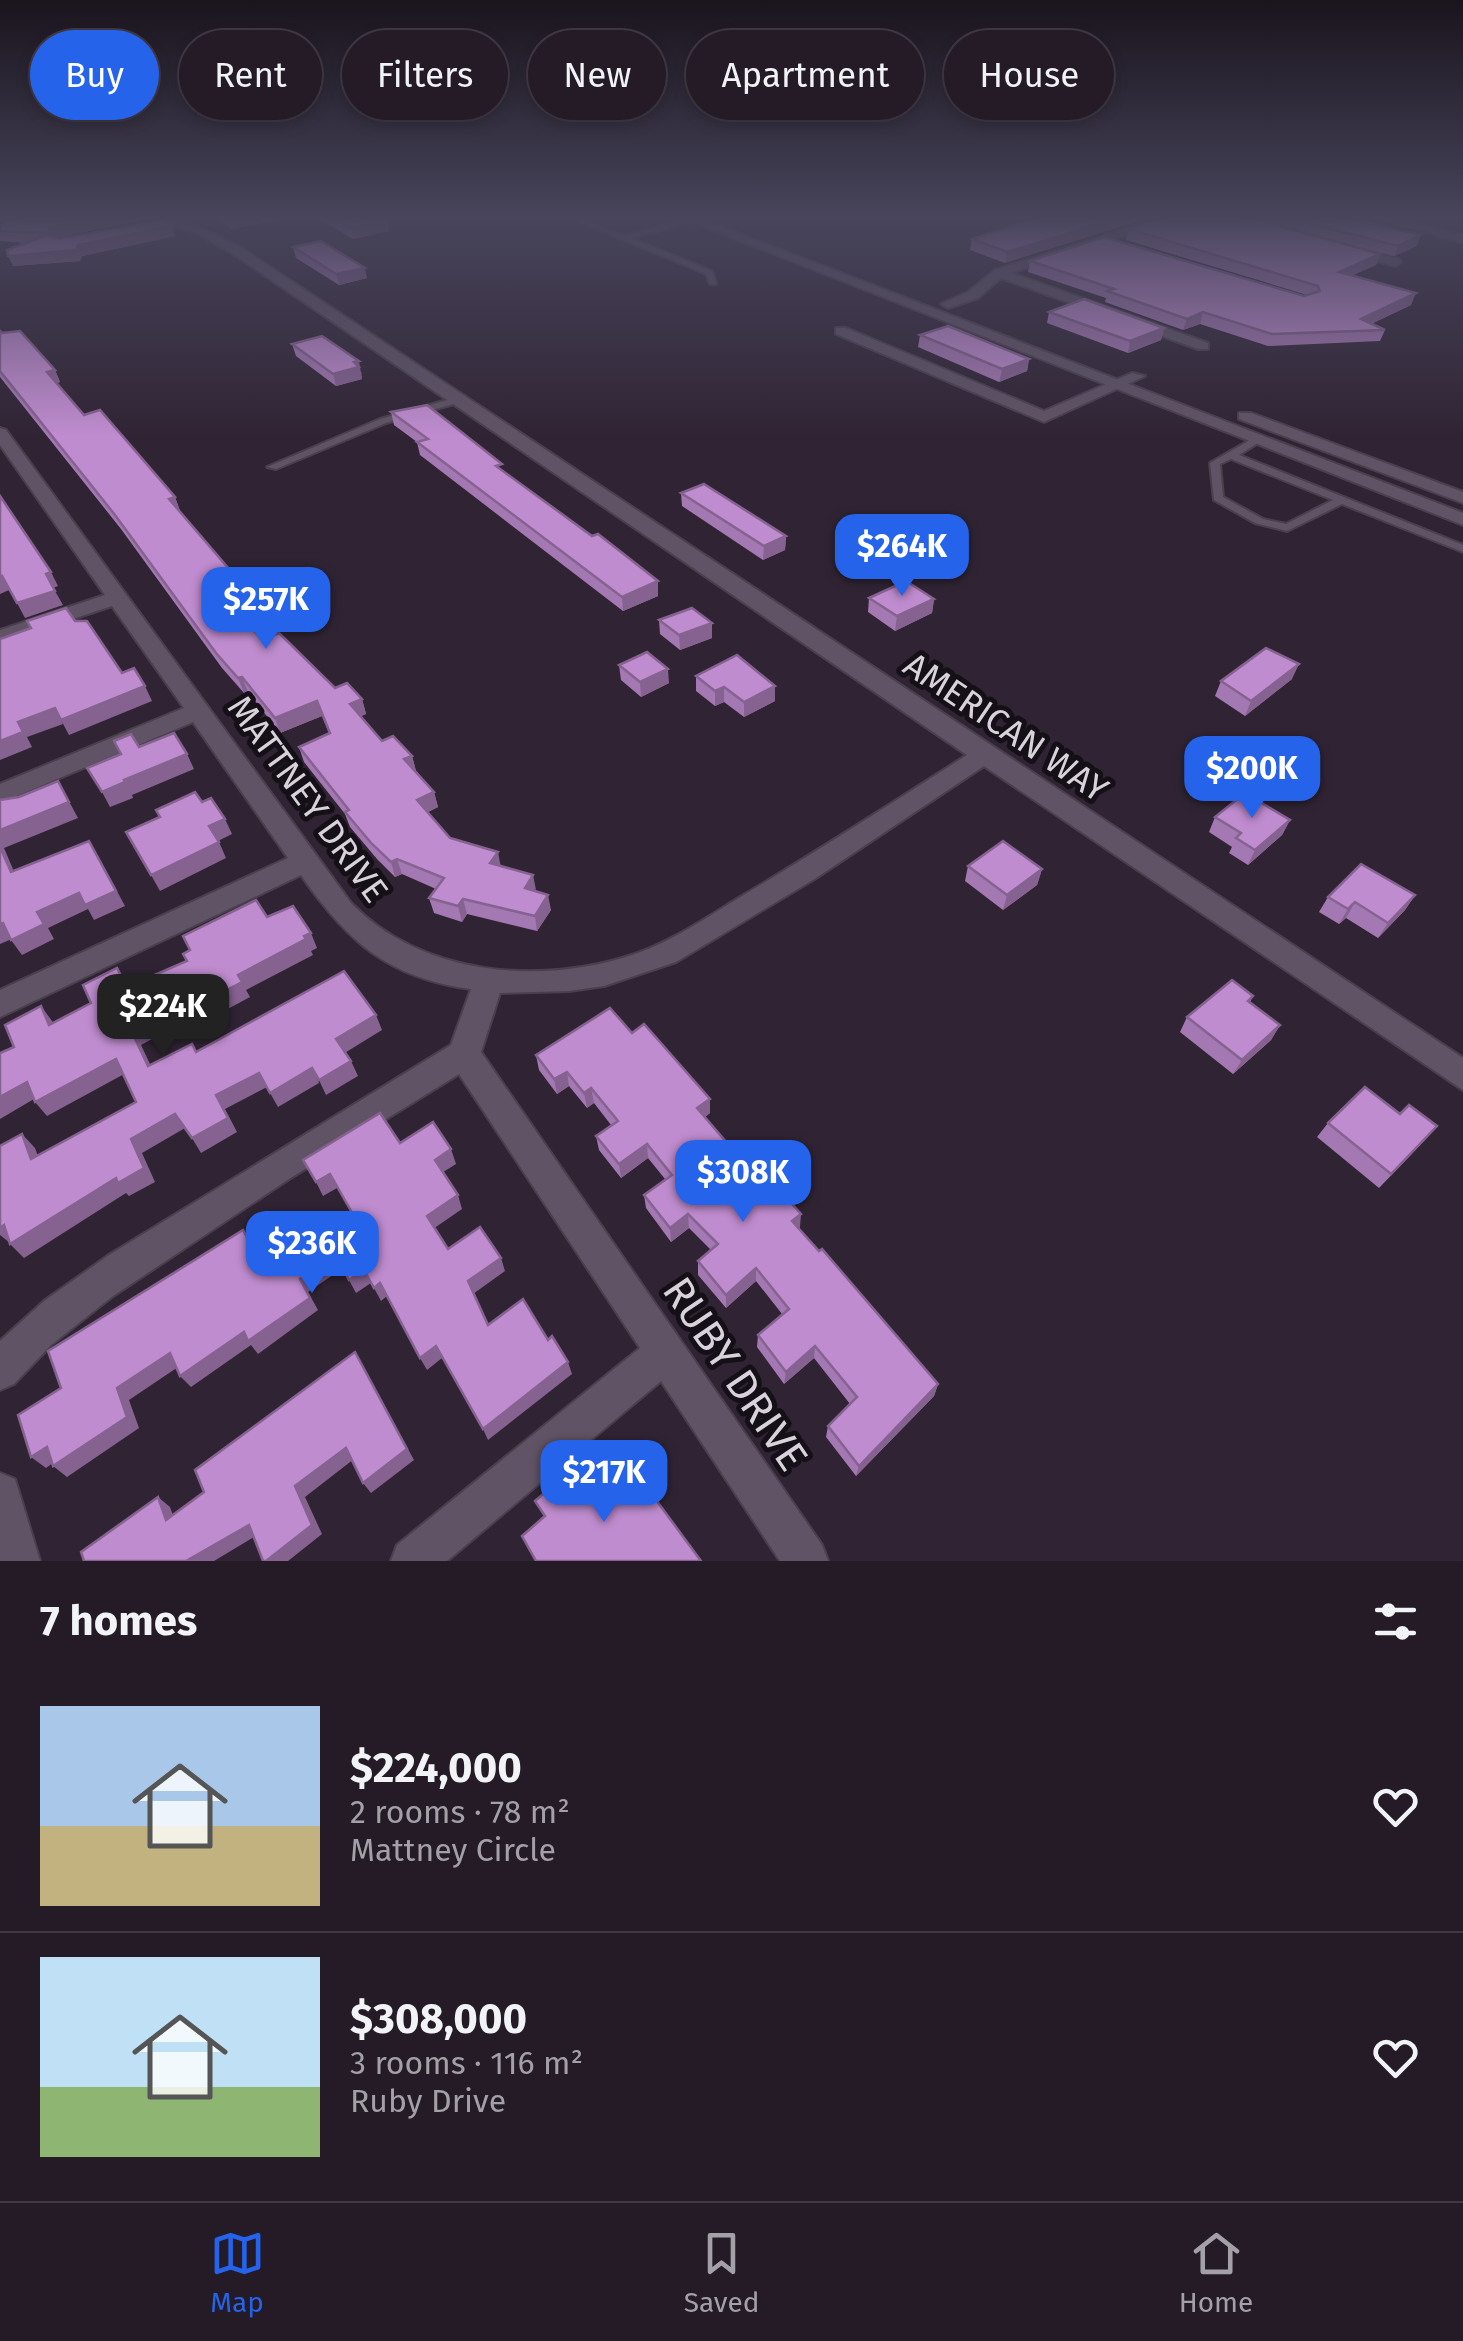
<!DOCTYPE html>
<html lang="en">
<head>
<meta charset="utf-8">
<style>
  body { margin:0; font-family:"Fira Sans",sans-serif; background:#2c242f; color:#f1f3f6; height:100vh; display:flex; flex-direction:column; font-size:38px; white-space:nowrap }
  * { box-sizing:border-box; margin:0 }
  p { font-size:32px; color:#a3a1a7 }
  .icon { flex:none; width:55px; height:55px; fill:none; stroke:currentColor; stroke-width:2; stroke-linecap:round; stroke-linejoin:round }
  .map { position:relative; height:1561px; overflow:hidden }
  .sheet { display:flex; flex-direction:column; background:#241b27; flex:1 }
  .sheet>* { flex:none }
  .hud { position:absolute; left:30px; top:30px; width:1405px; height:90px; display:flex; gap:20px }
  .price { position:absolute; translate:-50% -85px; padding:0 22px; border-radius:20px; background:#2563eb; color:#fff; font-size:32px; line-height:65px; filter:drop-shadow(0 2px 5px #0008) }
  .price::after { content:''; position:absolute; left:50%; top:60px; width:30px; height:22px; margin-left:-15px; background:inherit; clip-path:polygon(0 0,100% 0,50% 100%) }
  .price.active { background:#222; color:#fff }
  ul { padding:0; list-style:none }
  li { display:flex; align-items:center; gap:30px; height:250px; padding:0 40px }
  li+li { border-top:2px solid #413944 }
  li span { display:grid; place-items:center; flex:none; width:280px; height:200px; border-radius:0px; color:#555 }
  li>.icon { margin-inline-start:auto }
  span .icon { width:120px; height:120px; fill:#fffc; stroke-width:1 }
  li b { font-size:42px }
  h2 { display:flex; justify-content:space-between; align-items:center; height:120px; padding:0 40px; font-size:42px }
  .pill { padding:0 35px; border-radius:45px; background:#241b27; box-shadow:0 5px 15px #0003,0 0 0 2px #413944; font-size:35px; line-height:90px }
  .pill.active { background:#2563eb; color:#fff }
  .tabs { display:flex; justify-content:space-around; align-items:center; height:140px; border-top:2px solid #413944; background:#241b27; font-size:28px; color:#a3a1a7 }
  .tabs a { display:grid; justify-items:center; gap:5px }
  .tabs .active { color:#2563eb }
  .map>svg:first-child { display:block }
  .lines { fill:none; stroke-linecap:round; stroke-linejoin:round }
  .service-casing { stroke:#4a404d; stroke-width:4 }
  .minor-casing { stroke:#4a404d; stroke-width:4 }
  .secondary-casing { stroke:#4a404d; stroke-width:4 }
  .service { fill:#605365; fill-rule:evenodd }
  .minor { fill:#605365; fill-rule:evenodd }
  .secondary { fill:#605365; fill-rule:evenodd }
  .wall { fill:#a478b2 }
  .shaded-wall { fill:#866291 }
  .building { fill:#bf8ccf; stroke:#866291; stroke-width:2.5 }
  .labels { text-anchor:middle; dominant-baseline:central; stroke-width:10; stroke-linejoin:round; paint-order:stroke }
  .street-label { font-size:35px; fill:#d9d1db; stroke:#151017 }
  .near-street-label { font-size:42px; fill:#d9d1db; stroke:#151017 }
</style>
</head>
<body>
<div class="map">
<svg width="1463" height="1561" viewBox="0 0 1463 1561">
  <rect width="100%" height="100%" fill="#302434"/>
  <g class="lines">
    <defs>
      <g id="service">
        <polygon points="694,218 696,221 630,238 712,271 716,284 710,284 706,274 578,221 583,220 623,236"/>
        <polygon points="458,397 463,400 461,402 386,423 276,469 267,467 380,419"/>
        <path d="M1257,436l4,1v4l-22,14 224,90v7l-121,-48 -55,27 -32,-8 -41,-23 -4,-37zM1231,459l102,41 -47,24 -23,-5 -40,-22 -3,-33z"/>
      </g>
      <g id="minor">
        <path d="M149,217c33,0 62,15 91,30l1223,811v32l-479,-324 -168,112 -140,84 -72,24 -35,5 -69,2 -19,59 341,493 6,16h-48l-119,-180 -214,180h-56l6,-16 243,-197 -181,-274 -170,105 -176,117 -62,49 -37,39 -14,6v-49l44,-40 65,-46 342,-210 20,-56c-83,-11 -124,-48 -170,-114l-301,142v-27l288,-132 -95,-136 -193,81v-19l184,-76 -72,-102 -112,37v-13l105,-35 -105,-150v-17l6,2 345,473c71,73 190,83 284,51 38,-13 72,-37 107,-58 76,-45 150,-93 225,-141l-735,-502 -34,-19z"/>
        <polygon points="1164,217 1181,217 1011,273 1208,343 1208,349 1198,349 1001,278 978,298 948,308 941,304 968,292 995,270"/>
        <polygon points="1370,217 1389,217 1463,235 1463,243"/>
        <polygon points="1346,245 1399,259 1401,262 1395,266 1342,252"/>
        <polygon points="836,328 846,328 1044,411 1132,373 1145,376 1044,422 836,334"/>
        <polygon points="0,1473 15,1479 40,1561 0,1561"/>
      </g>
      <g id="secondary">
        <polygon points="680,217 696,217 1463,513 1463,525"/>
        <polygon points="1239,413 1251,413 1463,492 1463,503 1239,419"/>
      </g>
    </defs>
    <use href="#service" class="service-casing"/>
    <use href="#minor" class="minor-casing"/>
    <use href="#secondary" class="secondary-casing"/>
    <use href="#service" class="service"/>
    <use href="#minor" class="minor"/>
    <use href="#secondary" class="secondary"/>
  </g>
  <g class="wall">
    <polygon points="214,217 290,217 232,229"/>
    <polygon points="317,217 379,217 387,221 389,231 353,239"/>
    <polygon points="1039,217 1005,263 970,250 972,239"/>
    <polygon points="1164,217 1342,217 1417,246 1394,256 1316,236 1380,254 1376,265 1352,275 1411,305 1371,324 1385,330 1380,341 1268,346 1200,324 1183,330 1105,302 1106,298 1028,272 1030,261 1304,296 1307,295 1126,240 1129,229"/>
    <polygon points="147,219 55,238 58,239 172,226 175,236 82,256 80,261 13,266 26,243 0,241 0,226"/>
    <polygon points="293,247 367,278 339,285 296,258"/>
    <polygon points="1049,312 1164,328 1161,340 1128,353 1047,323"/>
    <polygon points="0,331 55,370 60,382 57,383 84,415 175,497 180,511 235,576 240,590 227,598 262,640 335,688 362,699 366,714 361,716 382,741 412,756 416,771 434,792 438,807 428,812 450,838 501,866 536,891 551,910 537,931 467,914 462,922 434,913 429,898 436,889 402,874 395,877 377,859 350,827 345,814 304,762 299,747 329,733 322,716 280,733 248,692 244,693 222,668 121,529 0,377"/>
    <polygon points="920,335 1029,359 1027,371 999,382 918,347"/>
    <polygon points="292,344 362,373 361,374 362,379 336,386 296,356"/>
    <polygon points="391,412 504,472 658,596 623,611 420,455 417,442 394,425"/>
    <polygon points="681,493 786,536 785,550 763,560 682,506"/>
    <polygon points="869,598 934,599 932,613 895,631 868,612"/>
    <polygon points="659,620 712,623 712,638 680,650 660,634"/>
    <polygon points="619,665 669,683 641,697 621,680"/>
    <polygon points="696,676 775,686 775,701 744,717 724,702 715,706 696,691"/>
    <polygon points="1292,679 1245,716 1215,696 1221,681"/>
    <polygon points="1215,817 1290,820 1282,835 1248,865 1229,853 1232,847 1209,832"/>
    <polygon points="968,866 1042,869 1037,885 1003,910 965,881"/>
    <polygon points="1415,895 1405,910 1378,938 1346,918 1339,924 1319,912 1328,897"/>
    <polygon points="1253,996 1250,1002 1280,1025 1271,1040 1233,1074 1180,1032 1187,1017"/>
    <polygon points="632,1033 710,1113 705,1117 800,1227 799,1228 938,1384 934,1396 856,1476 826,1437 828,1426 850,1404 814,1358 784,1384 757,1347 758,1335 782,1314 756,1281 726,1308 698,1275 698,1261 711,1250 689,1228 671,1242 646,1208 644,1195 665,1179 648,1158 621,1178 599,1150 596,1136 611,1125 594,1103 587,1108 569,1086 557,1094 539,1070 536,1055"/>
    <polygon points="1400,1114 1425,1140 1379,1188 1317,1137 1328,1123"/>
  </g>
  <g class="shaded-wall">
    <polygon points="105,217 146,217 147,219 54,238 48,233 50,228"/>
    <polygon points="237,217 290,217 232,229 229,219"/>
    <polygon points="1121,217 1152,217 1005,263 1007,252"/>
    <polygon points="387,221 389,231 353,239 351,228"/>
    <polygon points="172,226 175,236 82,256 80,261 13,266 8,256 78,245"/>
    <polygon points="1421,235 1417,246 1394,256 1398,246"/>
    <polygon points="1380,254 1376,265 1335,283 1339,272"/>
    <polygon points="365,268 367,278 339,285 336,274"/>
    <polygon points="1416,293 1411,305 1356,331 1361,319"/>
    <polygon points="1203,312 1200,324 1183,330 1187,319"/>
    <polygon points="1164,328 1161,340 1128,353 1130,341"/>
    <polygon points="1029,359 1027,371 999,382 1002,369"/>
    <polygon points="359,361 362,379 336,386 333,374"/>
    <polygon points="55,370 60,382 53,384 47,372"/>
    <polygon points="175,497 180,511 169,499"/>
    <polygon points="786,536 785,550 763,560 764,546"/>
    <polygon points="51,572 58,586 53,588 46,574"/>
    <polygon points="2,576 9,590 0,594 0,577"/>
    <polygon points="235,576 240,590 223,601 217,586"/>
    <polygon points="658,581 658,596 623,611 622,597"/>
    <polygon points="55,591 63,605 25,618 17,603"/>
    <polygon points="934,599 932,613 895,631 897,616"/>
    <polygon points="712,623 712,638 680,650 679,635"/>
    <polygon points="1299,664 1292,679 1245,716 1251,701"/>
    <polygon points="668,669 669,683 641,697 640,682"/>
    <polygon points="242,677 248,692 244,693 238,678"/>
    <polygon points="145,686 152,701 69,735 61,720"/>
    <polygon points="775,686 775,701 744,717 744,702"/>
    <polygon points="724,687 724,702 715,706 715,691"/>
    <polygon points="362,699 366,714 355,719 350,704"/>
    <polygon points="317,701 322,716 280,733 275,718"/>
    <polygon points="55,708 63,724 27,737 32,747 0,760 0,741 18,722"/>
    <polygon points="187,754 194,769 132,795 133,798 110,807 102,792 124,780"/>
    <polygon points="412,756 416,771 404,759"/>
    <polygon points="58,781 78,818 4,848 21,888 11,872 0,847 0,830"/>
    <polygon points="434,792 438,807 422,815 417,800"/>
    <polygon points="225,819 232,834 216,842 209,826"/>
    <polygon points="1290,820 1282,835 1248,865 1255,850"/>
    <polygon points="219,842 226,858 160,891 151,875"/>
    <polygon points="498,852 501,868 490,863"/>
    <polygon points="98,856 125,906 94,920 88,909 48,928 54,939 22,955 11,940 37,912"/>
    <polygon points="397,859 402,874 395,877 391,862"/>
    <polygon points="1042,869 1037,885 1003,910 1007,895"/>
    <polygon points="533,875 536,890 525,888"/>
    <polygon points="548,895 551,910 537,931 535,916"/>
    <polygon points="1415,895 1405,910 1378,938 1388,923"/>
    <polygon points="463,899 467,914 462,922 458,906"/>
    <polygon points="1355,902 1346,918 1339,924 1348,909"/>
    <polygon points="3,923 14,938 0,944 0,924"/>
    <polygon points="311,933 317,948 311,951 313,955 246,990 250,997 211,1018 206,1010 141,1045 158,1081 148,1066 131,1030 238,975"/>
    <polygon points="41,1006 52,1021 60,1040 49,1025"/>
    <polygon points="376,1015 382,1030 343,1054 336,1039"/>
    <polygon points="1280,1025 1271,1040 1233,1074 1242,1060"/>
    <polygon points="116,1059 126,1073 47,1116 35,1102"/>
    <polygon points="351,1061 358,1076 326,1095 319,1080"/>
    <polygon points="312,1068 319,1083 278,1107 270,1093"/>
    <polygon points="567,1072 569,1086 557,1094 554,1079"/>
    <polygon points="259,1073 267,1087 225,1109 237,1132 201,1153 192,1138 216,1095"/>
    <polygon points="27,1082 39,1096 0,1119 0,1097"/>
    <polygon points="591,1088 594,1103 587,1108 584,1093"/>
    <polygon points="710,1099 710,1113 698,1122 697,1108"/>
    <polygon points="175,1114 185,1128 142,1153 155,1182 129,1196 126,1193 24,1258 10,1244 131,1139"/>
    <polygon points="22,1134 35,1148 44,1173 31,1159"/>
    <polygon points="647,1144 648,1158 621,1178 619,1164"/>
    <polygon points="451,1149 456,1164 440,1174 435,1160"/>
    <polygon points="330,1174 337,1188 323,1196 316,1182"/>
    <polygon points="458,1195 462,1209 433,1229 427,1216"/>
    <polygon points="688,1214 689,1228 671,1242 670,1228"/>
    <polygon points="801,1214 800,1227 791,1234 792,1221"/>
    <polygon points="4,1225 10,1243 0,1235 0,1226"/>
    <polygon points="335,1255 343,1268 308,1292 318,1310 258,1354 251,1345 191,1387 180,1376 300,1279"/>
    <polygon points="501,1258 505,1271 473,1294 468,1281"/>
    <polygon points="756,1268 756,1281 726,1308 726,1295"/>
    <polygon points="364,1270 371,1283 356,1293 349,1280"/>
    <polygon points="380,1283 387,1296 381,1301 374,1288"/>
    <polygon points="436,1346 442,1358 427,1370 420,1358"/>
    <polygon points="815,1346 814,1358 784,1384 786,1372"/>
    <polygon points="355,1352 414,1460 371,1493 363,1483"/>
    <polygon points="170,1353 181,1365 129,1400 139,1428 67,1477 53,1466 117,1388"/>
    <polygon points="568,1362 572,1374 488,1440 483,1429"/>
    <polygon points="938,1384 934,1396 856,1476 859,1466"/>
    <polygon points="47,1447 61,1457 46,1468 31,1457"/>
    <polygon points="346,1448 354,1459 305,1497 322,1534 288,1561 266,1561 295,1486"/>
    <polygon points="158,1497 170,1507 178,1529 166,1520"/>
    <polygon points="249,1525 259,1534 214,1561 186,1561"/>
  </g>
  <g class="building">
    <polygon points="18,217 105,217 50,228 48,233 0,231 0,226"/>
    <polygon points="332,217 379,217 387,221 351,228"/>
    <polygon points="1039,217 1121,217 1007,252 972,239"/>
    <polygon points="1164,217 1247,217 1380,254 1339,272 1416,293 1361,319 1385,330 1272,334 1203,312 1187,319 1107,291 1114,289 1030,261 1104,237 1304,296 1320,291 1318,286 1129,229"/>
    <polygon points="1284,217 1342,217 1421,235 1398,246"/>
    <polygon points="164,220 172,226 78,245 76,250 8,256 7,250 49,234 58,239"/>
    <polygon points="321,241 365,268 336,274 293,247"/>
    <polygon points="1084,299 1164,328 1130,341 1049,312"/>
    <polygon points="948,326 1029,359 1002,369 920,335"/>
    <polygon points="0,331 2,333 20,331 55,370 47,372 84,415 100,410 175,497 169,499 235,576 217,586 262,640 279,633 335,688 347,683 362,699 350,704 382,741 393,736 412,756 404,759 434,792 417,800 450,838 498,852 490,863 533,875 525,888 548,895 535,916 463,899 458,906 429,898 444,878 397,859 391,862 372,844 345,812 349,810 299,747 330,733 317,701 275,718 242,677 238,678 216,653 115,515 0,371"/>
    <polygon points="322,336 359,361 354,362 359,367 333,374 292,344"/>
    <polygon points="427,405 502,464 496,466 592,536 598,534 658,581 622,597 417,442 428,439 391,412"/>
    <polygon points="704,484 786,536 764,546 681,493"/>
    <polygon points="0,496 51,572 46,574 55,591 17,603 2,576 0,577"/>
    <polygon points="906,581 934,599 897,616 869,598"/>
    <polygon points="66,608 75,621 87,621 122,673 134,668 145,686 61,720 55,708 18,722 23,732 0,741 0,639 31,628 27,621"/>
    <polygon points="692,608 712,623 679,635 659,620"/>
    <polygon points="1266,648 1299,664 1251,701 1221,681"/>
    <polygon points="647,652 668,669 640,682 619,665"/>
    <polygon points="737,655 775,686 744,702 724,687 715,691 696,676"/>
    <polygon points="174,733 187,754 124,780 125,782 102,792 87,768 121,754 114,741 131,734 139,747"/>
    <polygon points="58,781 69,802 0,830 0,800 19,797"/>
    <polygon points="195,792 202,802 211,798 225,819 209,826 219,842 151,875 126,832 160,817 156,810"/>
    <polygon points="1245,793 1290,820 1255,850 1236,838 1241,833 1215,817"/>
    <polygon points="89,841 116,891 85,905 79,893 37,912 44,924 11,940 3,923 0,924 0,847 11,872"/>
    <polygon points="1003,841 1042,869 1007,895 968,866"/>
    <polygon points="1361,864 1415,895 1388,923 1355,902 1348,909 1328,897"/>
    <polygon points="256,900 267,917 293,906 311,933 304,936 306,939 238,975 242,982 202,1003 198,995 131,1030 148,1066 192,1044 196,1052 344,971 376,1015 336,1039 351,1061 319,1080 312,1068 270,1093 259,1073 216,1095 228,1118 192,1138 175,1114 131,1139 144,1168 118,1183 116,1178 10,1244 4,1225 0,1228 0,1146 22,1134 31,1159 136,1102 116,1059 35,1102 27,1082 0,1097 0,1053 14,1047 5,1025 41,1006 49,1025 91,1003 83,985 117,968 127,987 187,961 183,954 190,950 183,936"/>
    <polygon points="1232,980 1253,996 1248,1001 1280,1025 1242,1060 1187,1017"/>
    <polygon points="610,1008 632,1033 644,1024 660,1042 710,1099 697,1108 765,1187 772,1182 801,1214 792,1221 819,1251 822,1249 938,1384 859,1466 828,1426 857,1397 815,1346 786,1372 758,1335 789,1309 756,1268 726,1295 698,1261 718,1244 688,1214 670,1228 644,1195 672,1175 647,1144 619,1164 596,1136 618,1121 591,1088 584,1093 567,1072 554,1079 536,1055"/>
    <polygon points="1365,1087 1400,1114 1409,1105 1437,1126 1391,1174 1328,1123"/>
    <polygon points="380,1113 400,1143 433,1122 451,1149 435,1160 458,1195 427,1216 448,1249 480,1227 501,1258 468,1281 488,1325 523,1299 548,1340 552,1336 568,1362 483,1429 436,1346 420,1358 380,1283 374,1288 364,1270 349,1280 335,1255 300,1279 310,1298 248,1341 244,1332 180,1376 170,1353 117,1388 127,1417 53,1466 47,1447 31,1457 18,1415 61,1388 48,1351 243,1230 257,1256 292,1233 303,1252 355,1218 330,1174 316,1182 303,1160"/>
    <polygon points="355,1352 407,1449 363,1483 346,1448 295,1486 312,1525 266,1561 263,1561 249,1525 186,1561 84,1561 81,1552 158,1497 166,1520 204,1492 195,1470"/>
    <polygon points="578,1464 600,1500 634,1470 701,1561 536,1561 522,1536 545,1516 535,1501"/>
  </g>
  <linearGradient id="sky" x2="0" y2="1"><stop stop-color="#1a141d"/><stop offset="0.5" stop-color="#48455c"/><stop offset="1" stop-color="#48455c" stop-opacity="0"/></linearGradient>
  <rect width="1463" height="436" fill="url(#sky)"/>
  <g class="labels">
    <g class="street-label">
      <text transform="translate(1006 727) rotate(34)">AMERICAN WAY</text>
      <text transform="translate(308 799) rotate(54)">MATTNEY DRIVE</text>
    </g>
    <g class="near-street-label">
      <text transform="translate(735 1374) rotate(56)">RUBY DRIVE</text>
    </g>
  </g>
</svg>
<b class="price" style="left:902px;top:599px">$264K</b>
<b class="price" style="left:266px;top:652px">$257K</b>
<b class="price" style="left:1252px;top:821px">$200K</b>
<b class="price active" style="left:163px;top:1059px">$224K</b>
<b class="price" style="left:743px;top:1225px">$308K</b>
<b class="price" style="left:312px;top:1296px">$236K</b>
<b class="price" style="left:604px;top:1525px">$217K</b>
<div class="hud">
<a class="pill active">Buy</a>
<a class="pill">Rent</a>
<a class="pill">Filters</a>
<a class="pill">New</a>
<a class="pill">Apartment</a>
<a class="pill">House</a>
</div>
</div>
<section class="sheet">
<h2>7 homes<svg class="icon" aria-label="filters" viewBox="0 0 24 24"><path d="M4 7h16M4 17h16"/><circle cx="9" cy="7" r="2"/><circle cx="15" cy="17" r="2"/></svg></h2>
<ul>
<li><span style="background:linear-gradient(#a9c7e8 60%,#c2b280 0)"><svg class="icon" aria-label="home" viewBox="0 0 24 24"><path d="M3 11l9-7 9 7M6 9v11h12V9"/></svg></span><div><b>$224,000</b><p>2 rooms · 78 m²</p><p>Mattney Circle</p></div><svg class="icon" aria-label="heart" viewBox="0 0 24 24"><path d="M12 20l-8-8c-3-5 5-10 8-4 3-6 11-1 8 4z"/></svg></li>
<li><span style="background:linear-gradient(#bfe0f5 65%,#8fb573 0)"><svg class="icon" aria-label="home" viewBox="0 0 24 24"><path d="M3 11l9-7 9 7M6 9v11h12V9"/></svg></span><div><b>$308,000</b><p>3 rooms · 116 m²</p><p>Ruby Drive</p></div><svg class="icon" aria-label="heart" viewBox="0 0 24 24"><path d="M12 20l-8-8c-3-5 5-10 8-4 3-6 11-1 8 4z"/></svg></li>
</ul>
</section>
<nav class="tabs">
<a class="active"><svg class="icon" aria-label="map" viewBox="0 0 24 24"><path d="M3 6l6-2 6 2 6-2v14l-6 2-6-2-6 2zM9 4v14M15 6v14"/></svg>Map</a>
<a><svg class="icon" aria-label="saved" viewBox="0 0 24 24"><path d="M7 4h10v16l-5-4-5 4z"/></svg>Saved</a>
<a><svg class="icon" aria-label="home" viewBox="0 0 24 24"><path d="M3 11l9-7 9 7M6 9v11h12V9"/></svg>Home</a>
</nav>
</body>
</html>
